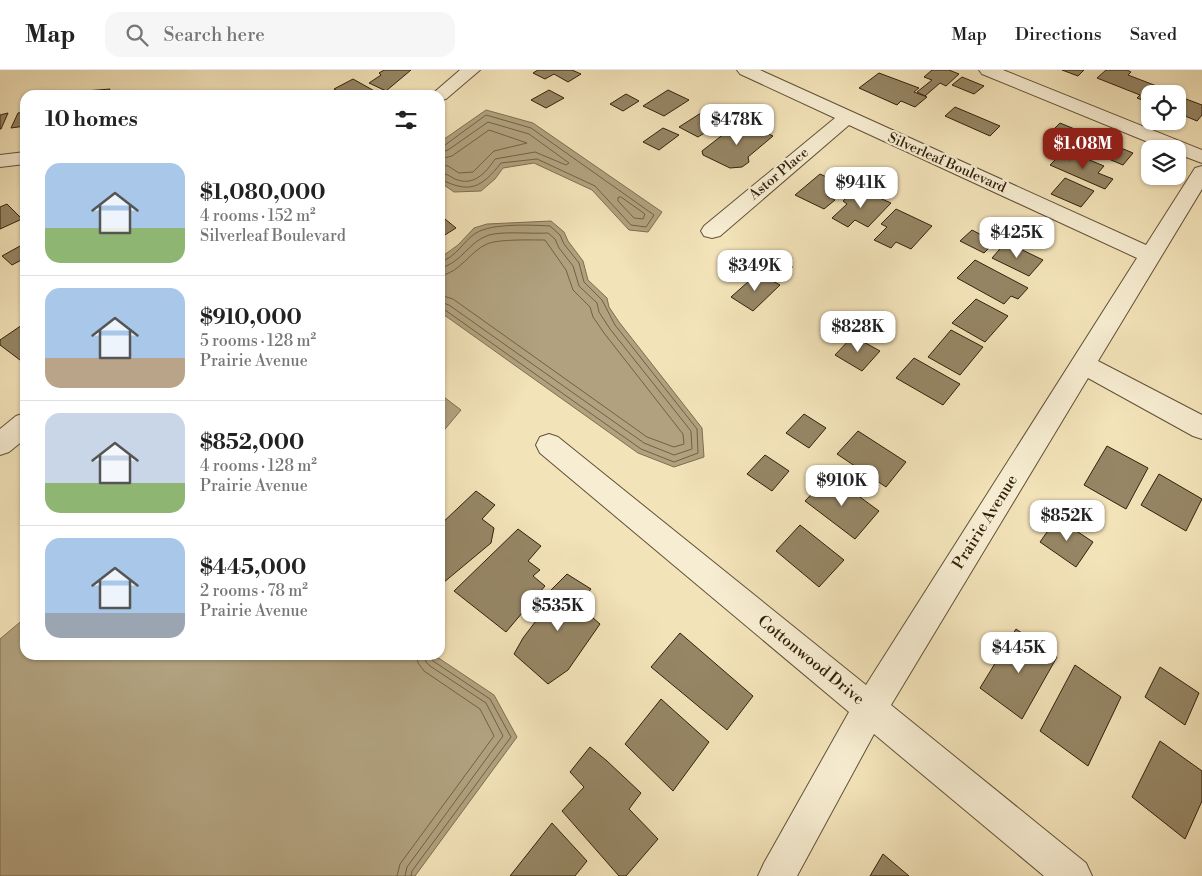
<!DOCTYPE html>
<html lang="en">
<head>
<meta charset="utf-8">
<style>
  body { margin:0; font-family:"Libre Bodoni",serif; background:#f6f6f6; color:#222; height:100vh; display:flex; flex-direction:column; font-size:19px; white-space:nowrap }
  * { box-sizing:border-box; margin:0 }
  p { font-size:16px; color:#767676 }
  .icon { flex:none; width:28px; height:28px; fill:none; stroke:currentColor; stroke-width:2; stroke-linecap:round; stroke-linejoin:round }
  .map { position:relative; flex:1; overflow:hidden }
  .sheet { position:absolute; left:20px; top:20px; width:425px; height:570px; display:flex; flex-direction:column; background:#fff; border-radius:15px; box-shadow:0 1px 4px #0004 }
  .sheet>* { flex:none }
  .buttons { position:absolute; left:1141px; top:15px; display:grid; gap:10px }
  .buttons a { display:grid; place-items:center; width:45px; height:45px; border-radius:10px; background:#fff; box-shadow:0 1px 4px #0004; font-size:25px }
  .price { position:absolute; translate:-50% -42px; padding:0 11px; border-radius:10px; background:#fff; color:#222; font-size:16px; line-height:32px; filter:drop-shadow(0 1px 2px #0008) }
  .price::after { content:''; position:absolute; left:50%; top:30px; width:15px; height:11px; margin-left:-8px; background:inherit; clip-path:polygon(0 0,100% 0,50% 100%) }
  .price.selected { background:#8f2418; color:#fff }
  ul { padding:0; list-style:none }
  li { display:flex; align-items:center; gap:15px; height:125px; padding:0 25px }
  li+li { border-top:1px solid #e0e0e0 }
  li span { display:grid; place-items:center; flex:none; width:140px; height:100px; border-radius:15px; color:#555 }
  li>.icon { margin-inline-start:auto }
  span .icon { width:60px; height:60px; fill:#fffc; stroke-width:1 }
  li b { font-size:21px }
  h2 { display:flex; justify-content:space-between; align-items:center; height:60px; padding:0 25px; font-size:21px }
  header { display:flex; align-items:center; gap:30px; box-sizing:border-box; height:70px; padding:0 25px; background:#fff; border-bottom:1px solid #e0e0e0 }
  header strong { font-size:24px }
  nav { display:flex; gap:28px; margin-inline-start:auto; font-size:18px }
  .search { width:350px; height:45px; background:#f6f6f6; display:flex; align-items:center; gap:12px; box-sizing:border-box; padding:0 18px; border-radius:15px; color:#767676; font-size:19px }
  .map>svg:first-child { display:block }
  .water { fill:#b1a17e; stroke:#7e6e50 }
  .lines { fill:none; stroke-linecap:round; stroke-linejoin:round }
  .shore { stroke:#716144; stroke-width:1 }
  .building { fill:#968665; stroke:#31210a }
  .minor-casing { stroke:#625236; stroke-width:2 }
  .minor { fill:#f7edd2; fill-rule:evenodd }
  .labels { text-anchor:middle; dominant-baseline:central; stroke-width:4.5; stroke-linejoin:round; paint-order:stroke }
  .far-street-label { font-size:14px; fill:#31210a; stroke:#f7edd2 }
  .street-label { font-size:16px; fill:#31210a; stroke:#f7edd2 }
</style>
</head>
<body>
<header>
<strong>Map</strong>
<div class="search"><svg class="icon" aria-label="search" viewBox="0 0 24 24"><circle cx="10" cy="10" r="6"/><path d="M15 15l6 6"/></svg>Search here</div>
<nav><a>Map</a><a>Directions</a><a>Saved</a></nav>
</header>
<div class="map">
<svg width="1202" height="806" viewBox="0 0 1202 806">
  <rect width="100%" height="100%" fill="#f3e3b9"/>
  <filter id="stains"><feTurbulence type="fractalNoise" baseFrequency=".004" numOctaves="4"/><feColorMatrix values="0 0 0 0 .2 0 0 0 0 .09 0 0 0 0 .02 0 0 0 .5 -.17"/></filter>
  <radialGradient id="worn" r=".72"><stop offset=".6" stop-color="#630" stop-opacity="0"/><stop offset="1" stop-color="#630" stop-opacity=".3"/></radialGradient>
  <g class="water">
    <polygon points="486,40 533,53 662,142 648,162 629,160 592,120 534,93 503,98 495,109 481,121 454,122 440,112 440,72"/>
    <polygon points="551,151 564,162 568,171 583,191 588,210 607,228 609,237 619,252 702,358 704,387 674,397 638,383 440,242 440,188 458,175 474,158 487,154"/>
    <polygon points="440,324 461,340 440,365"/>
    <polygon points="25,548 25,585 434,585 494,625 517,667 415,806 0,806 0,569"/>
  </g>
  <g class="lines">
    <g class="shore">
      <path d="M440,76l5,-1 41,-30 45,13 123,87 -8,12 -15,-2 -36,-39 -58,-27 -36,4c-20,25 -31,31 -61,16"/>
      <path d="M440,82l8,-2 40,-28 41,12 40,29 -3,2 -31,-13 -40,7c-9,14 -22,28 -40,20 -5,-3 -9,-5 -15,-7"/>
      <polyline points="440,89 452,86 489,60 527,73 494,81 473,102 459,103 448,96 440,95"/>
      <polygon points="621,127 645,144 643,149 634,148 618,131 618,128"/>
      <path d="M440,192c17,-5 22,-20 36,-29 16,-10 55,-8 74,-7l10,9 4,9 15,19 5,19 18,18 13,25 82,104 1,24 -24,9 -33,-13 -196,-139 -5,-1"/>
      <path d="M440,198c21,-4 29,-27 49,-33 14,-4 43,-1 59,-2l7,6 4,9 14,18 6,20 18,17 2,9 11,17 81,102 1,18 -18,6 -30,-12 -195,-138 -9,-3"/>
      <path d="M440,206c21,-4 29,-24 47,-32 10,-5 45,-4 58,-4l21,30 7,20 17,17 3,10 11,16 79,101 1,10 -10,3 -27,-10 -194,-138 -13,-4"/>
      <polyline points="397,806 400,794 494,666 480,639 424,601 418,593 417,585"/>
      <polyline points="405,806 407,797 503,666 486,633 430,596 426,592 425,585"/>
      <polyline points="411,806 412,801 511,667 490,629 433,591 431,585"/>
    </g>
  </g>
  <g class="building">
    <polygon points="384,0 411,0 386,21 369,13 381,5 379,3"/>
    <polygon points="538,0 572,0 581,4 568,12 554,4 545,9 533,3"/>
    <polygon points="932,0 949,0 959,4 946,16 940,13 925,26 917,22 932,10 924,7"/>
    <polygon points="1062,0 1084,0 1078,6"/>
    <polygon points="1106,0 1127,0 1131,2 1128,5 1167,20 1163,24 1150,24 1150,33 1137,28 1140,25 1097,8"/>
    <polygon points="879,3 919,18 914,22 927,27 915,37 901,31 897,35 859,18"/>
    <polygon points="962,7 984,16 974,24 952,15"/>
    <polygon points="353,9 378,23 373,25 345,25 334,19"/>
    <polygon points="110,19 107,25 83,25 85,21"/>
    <polygon points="549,20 564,28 546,38 531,30"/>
    <polygon points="668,20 689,30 664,46 643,36"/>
    <polygon points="626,24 639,31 623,41 610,34"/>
    <polygon points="1186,29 1202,35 1202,45 1197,51 1178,43 1178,37"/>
    <polygon points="712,36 722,41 718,44 727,49 698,67 679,57"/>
    <polygon points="955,37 1000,56 990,66 945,46"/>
    <polygon points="25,42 25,56 11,58 18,43"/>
    <polygon points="8,43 1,59 0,59 0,45"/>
    <polygon points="745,53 773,66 748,87 749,92 742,97 730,98 703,85 702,81 729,60 734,62"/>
    <polygon points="1060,53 1133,83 1123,95 1049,64"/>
    <polygon points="663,58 679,65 659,80 643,72"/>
    <polygon points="1075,84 1104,96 1098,103 1113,109 1105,119 1050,95 1059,86 1070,90"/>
    <polygon points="833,99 845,105 839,110 827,104"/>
    <polygon points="820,104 841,114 827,126 835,130 824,139 795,125"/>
    <polygon points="1065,108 1094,121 1081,137 1051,124"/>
    <polygon points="857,118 891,133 868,157 855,150 848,157 832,148 847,134 843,131"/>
    <polygon points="7,134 22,149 0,159 0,137"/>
    <polygon points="896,139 932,156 911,179 896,172 891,178 874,170 887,157 881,154"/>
    <polygon points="445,149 456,158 440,168 440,152"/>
    <polygon points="972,160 995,172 984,183 960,171"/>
    <polygon points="1006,172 1043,190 1029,206 992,188"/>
    <polygon points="20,176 25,180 25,188 12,195 2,186"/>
    <polygon points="773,186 793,197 781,208 760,197"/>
    <polygon points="975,190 1028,218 1018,229 1011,226 1004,234 957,208"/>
    <polygon points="758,203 780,215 753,241 731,227"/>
    <polygon points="976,229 1008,246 985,272 952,253"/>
    <polygon points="25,253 25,287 20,290 0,275 0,270"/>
    <polygon points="951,260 983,277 960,305 928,287"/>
    <polygon points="853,266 880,281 862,301 835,285"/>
    <polygon points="914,288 960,314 943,335 896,308"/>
    <polygon points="804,344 826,358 809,378 786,363"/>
    <polygon points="858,361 906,392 886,417 837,384"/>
    <polygon points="1107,376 1148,398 1126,439 1084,415"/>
    <polygon points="765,385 789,401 772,421 747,404"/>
    <polygon points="1159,404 1202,429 1186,461 1141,435"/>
    <polygon points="830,405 879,441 855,469 805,431"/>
    <polygon points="476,421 495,435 482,449 494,458 491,473 443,513 440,511 440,455"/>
    <polygon points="1057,448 1093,472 1076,497 1040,472"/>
    <polygon points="800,455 844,490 819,517 776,481"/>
    <polygon points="518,459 541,476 528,491 540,500 533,506 545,516 506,562 454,521"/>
    <polygon points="567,504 591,519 578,535 600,554 568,600 548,614 514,584 523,568 548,535 543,528"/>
    <polygon points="1016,559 1057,587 1022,649 980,618"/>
    <polygon points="680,563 753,626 727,660 651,597"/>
    <polygon points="1075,595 1121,627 1088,696 1040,661"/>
    <polygon points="1160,597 1199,623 1185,655 1145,627"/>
    <polygon points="661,629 709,672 673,721 625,674"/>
    <polygon points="1160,671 1202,701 1202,731 1185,769 1132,727"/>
    <polygon points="590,677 607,691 641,723 629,739 658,769 626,806 619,806 562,741 584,717 570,702"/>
    <polygon points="552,753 587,791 575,806 510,806"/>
    <polygon points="883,784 909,806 870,806"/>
  </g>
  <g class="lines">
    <defs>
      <g id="minor">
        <polygon points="460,0 480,0 446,29 440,30 440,25 431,25"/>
        <polygon points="737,0 760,0 1146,175 1195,98 1202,96 1202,119 1098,291 1202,345 1202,369 1193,366 1088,308 891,635 1086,793 1092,806 1044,806 874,664 797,806 758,806 764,793 849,642 540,383 536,375 540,367 549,364 558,367 866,615 1137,188 849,55 720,166 712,168 704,166 701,161 704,156 835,48 740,4"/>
        <polygon points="979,0 1003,0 1202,80 1202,93 1178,84 1178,79 1165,79 982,4"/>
        <polygon points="25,82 25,94 0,97 0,85"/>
        <polygon points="25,343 25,369 9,382 0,385 0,359 16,346"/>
      </g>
    </defs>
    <use href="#minor" class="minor-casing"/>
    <use href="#minor" class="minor"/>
  </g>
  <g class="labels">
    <g class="far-street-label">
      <text transform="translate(947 93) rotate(24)">Silverleaf Boulevard</text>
      <text transform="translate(779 104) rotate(-40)">Astor Place</text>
    </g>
    <g class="street-label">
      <text transform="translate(985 452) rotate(-58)">Prairie Avenue</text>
      <text transform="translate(811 590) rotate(39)">Cottonwood Drive</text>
    </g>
  </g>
  <rect width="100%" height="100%" filter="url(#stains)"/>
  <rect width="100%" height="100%" fill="url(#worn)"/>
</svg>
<div class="buttons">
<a><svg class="icon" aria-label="locate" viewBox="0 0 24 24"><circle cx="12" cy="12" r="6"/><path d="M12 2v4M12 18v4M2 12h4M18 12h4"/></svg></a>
<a><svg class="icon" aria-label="layers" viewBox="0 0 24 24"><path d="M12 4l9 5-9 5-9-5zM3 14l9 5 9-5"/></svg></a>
</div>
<b class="price" style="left:737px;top:76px">$478K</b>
<b class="price selected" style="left:1083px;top:100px">$1.08M</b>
<b class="price" style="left:861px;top:139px">$941K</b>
<b class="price" style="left:1017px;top:189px">$425K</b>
<b class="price" style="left:755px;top:222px">$349K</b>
<b class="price" style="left:858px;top:283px">$828K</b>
<b class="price" style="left:842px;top:437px">$910K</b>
<b class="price" style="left:1067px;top:472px">$852K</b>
<b class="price" style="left:558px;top:562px">$535K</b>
<b class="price" style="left:1019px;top:604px">$445K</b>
<section class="sheet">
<h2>10 homes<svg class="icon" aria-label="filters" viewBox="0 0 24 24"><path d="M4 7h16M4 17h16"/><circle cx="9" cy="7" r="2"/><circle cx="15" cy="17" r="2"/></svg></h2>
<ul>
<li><span style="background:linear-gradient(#a9c7e8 65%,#8fb573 0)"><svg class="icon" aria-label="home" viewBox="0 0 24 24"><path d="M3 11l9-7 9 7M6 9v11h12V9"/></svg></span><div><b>$1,080,000</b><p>4 rooms · 152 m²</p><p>Silverleaf Boulevard</p></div></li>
<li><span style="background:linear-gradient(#a9c7e8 70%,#b9a48a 0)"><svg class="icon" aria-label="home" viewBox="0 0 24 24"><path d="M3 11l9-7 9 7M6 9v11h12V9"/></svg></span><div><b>$910,000</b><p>5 rooms · 128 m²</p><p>Prairie Avenue</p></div></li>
<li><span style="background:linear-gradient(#c9d6e8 70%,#8fb573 0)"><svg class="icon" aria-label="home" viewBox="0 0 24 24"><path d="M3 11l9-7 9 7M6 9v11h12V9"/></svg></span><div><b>$852,000</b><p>4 rooms · 128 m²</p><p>Prairie Avenue</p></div></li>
<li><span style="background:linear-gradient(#a9c7e8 75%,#9aa5b1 0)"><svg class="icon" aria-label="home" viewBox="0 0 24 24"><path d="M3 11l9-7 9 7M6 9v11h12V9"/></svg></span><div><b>$445,000</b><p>2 rooms · 78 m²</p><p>Prairie Avenue</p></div></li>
</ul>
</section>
</div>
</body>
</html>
